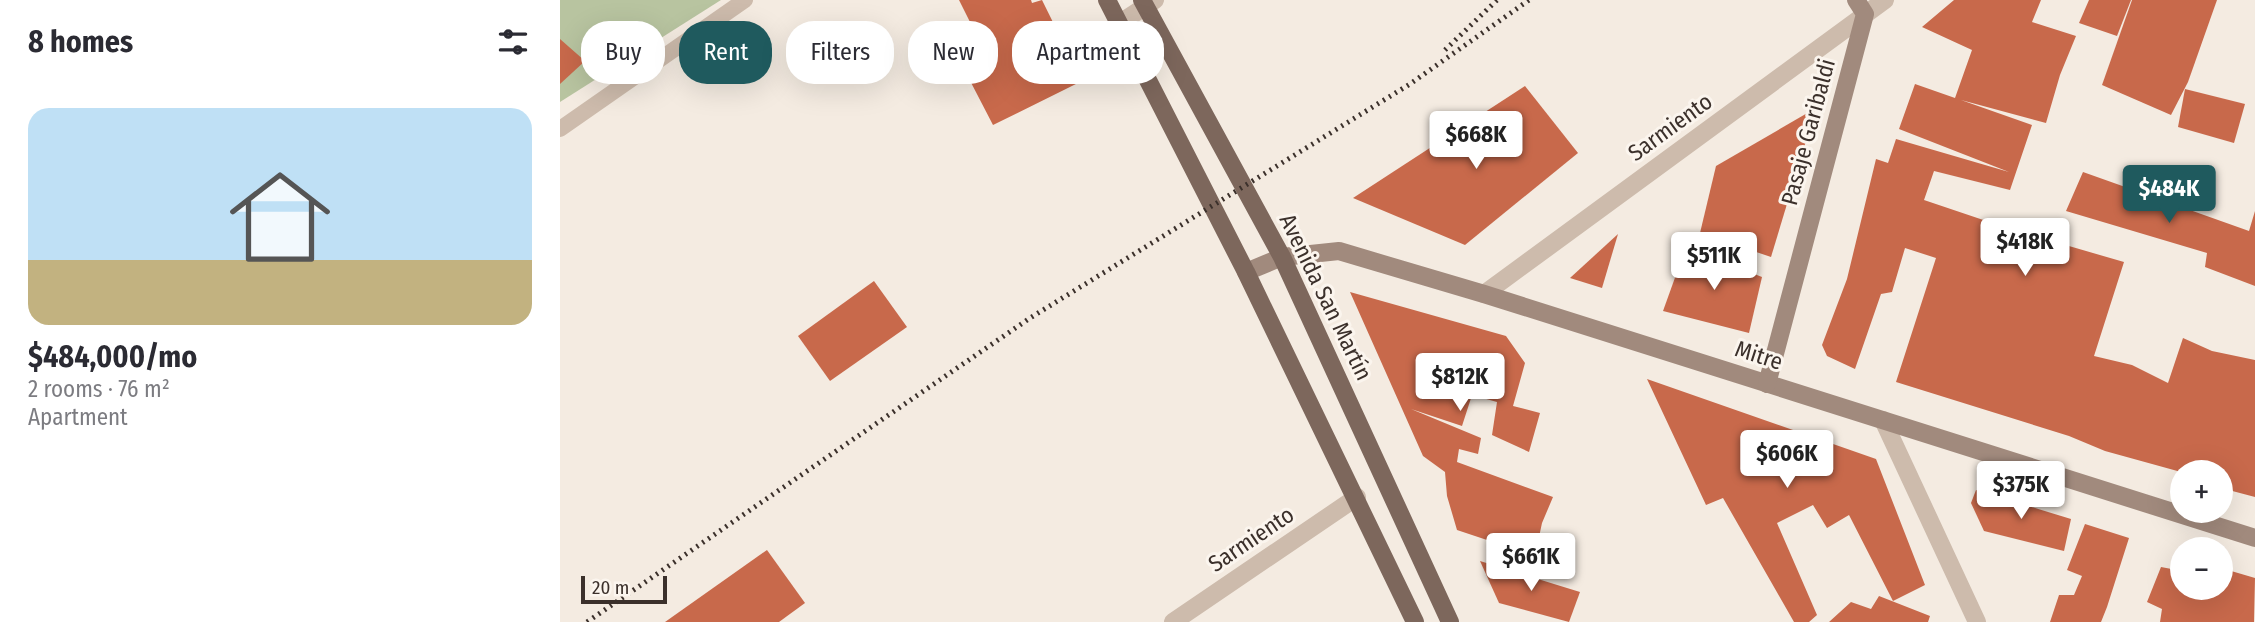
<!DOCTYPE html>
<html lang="en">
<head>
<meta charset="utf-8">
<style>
  body { margin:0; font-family:"Fira Sans Condensed",sans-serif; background:#f7f7f7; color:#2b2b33; height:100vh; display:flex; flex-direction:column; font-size:26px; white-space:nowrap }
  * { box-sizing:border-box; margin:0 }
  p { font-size:23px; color:#7c7c81 }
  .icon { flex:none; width:38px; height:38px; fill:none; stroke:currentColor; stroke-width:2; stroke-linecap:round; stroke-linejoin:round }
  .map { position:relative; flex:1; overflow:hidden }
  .panel { display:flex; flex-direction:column; background:#fff; width:560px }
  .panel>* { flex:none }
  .guide { position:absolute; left:21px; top:21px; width:665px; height:63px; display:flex; gap:14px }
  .tools { position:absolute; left:1610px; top:460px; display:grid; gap:14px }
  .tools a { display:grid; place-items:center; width:63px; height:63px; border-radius:50%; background:#fff; box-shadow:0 7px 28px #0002; font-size:35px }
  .scale { position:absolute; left:21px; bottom:18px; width:86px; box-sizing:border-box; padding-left:7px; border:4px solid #3b302b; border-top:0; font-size:19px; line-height:24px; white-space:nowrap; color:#3b302b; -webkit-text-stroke:5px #fbf5ee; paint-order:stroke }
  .price { position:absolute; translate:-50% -60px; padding:0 16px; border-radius:7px; background:#fff; color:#222; font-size:23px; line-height:46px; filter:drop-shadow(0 2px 4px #0008) }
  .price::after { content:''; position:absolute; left:50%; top:42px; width:21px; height:16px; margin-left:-10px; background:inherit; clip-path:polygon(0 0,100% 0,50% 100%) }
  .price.active { background:#1f5a5e; color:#fff }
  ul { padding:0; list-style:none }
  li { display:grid; align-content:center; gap:14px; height:371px; padding:0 28px }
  li span { display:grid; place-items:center; height:217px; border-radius:21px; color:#555 }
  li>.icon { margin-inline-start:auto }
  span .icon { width:126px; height:126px; fill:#fffc; stroke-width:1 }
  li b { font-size:30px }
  h2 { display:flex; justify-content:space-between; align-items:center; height:84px; padding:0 28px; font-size:30px }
  .tag { padding:0 24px; border-radius:28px; background:#fff; box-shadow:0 7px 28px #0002; font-size:24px; line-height:63px }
  .tag.active { background:#1f5a5e; color:#fff }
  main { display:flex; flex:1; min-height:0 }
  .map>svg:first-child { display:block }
  .green { fill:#b8c4a0 }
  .building { fill:#c8694b }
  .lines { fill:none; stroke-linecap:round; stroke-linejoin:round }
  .lane { stroke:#cdbbac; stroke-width:16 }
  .street { stroke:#cdbbac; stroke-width:18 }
  .secondary { stroke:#a18a7d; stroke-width:18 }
  .primary { stroke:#7d675c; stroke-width:18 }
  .rail { stroke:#3b302b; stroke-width:5; stroke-dasharray:2 5; stroke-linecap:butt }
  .labels { text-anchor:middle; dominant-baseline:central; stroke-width:6; stroke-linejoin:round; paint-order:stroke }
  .street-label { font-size:23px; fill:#3b302b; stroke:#fbf5ee }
</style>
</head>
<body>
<main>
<section class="panel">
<h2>8 homes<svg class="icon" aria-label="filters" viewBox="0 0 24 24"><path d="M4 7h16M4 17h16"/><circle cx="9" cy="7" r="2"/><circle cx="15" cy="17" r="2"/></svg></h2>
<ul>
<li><span style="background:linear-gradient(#bfe0f5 70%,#c2b280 0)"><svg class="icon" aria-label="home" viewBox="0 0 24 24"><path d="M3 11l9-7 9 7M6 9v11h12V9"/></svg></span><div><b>$484,000/mo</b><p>2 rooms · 76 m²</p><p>Apartment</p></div></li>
</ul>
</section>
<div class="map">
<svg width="1695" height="622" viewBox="0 0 1695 622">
  <rect width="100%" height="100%" fill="#f4ebe1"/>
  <polygon class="green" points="0,0 161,0 0,102"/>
  <g class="building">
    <polygon points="399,0 471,0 472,3 482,0 522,81 433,125 391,44 415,32"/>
    <polygon points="1394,0 1481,0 1472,22 1516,36 1500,75 1486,123 1401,100 1472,125 1450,190 1374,171 1364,200 1450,229 1564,262 1534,356 1572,365 1608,383 1623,338 1652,351 1695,360 1695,497 1661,488 1661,472 1621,472 1545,451 1509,436 1336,382 1376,258 1345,248 1332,292 1321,294 1295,369 1267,356 1262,345 1287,279 1316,159 1328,163 1336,139 1449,172 1339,129 1355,84 1395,98 1412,50 1362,27"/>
    <polygon points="1529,0 1571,0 1557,36 1519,23"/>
    <polygon points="1572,0 1657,0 1628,82 1611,115 1542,85"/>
    <polygon points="0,39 25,61 0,84"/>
    <polygon points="965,86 1018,153 905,245 793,198"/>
    <polygon points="1625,89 1685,104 1674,143 1618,127"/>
    <polygon points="1256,108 1211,257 1140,233 1156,166"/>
    <polygon points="1523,172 1689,231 1695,211 1695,286 1645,267 1647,253 1506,211"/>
    <polygon points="1058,234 1042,288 1010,278"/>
    <polygon points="1126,247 1202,277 1189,333 1103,311"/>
    <polygon points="314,281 347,327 270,381 238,336"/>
    <polygon points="790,292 946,336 965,363 953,406 980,413 969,452 932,435 937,402 912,395 902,426 851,409 921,438 918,454 899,449 897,462 993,497 982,523 975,556 897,530 887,496 885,472 863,456"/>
    <polygon points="1087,379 1316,459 1365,585 1333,601 1289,515 1267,528 1253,505 1217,523 1257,615 1249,622 1234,622 1163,498 1146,505"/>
    <polygon points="1416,490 1511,519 1504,551 1424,531 1411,503"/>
    <polygon points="1525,524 1569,538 1547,607 1541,622 1490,622 1499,595 1514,595 1522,576 1507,570"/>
    <polygon points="207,550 245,603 219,622 105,622"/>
    <polygon points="920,561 1020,592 1009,622 939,603"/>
    <polygon points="1601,567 1622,571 1622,588 1661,588 1661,568 1695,578 1694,622 1600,622 1602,609 1587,602"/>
    <polygon points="1319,596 1370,616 1368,622 1269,622 1291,602 1311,609"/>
  </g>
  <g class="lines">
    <polyline class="lane" points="0,129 185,0"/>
    <g class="street">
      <polyline points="560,23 595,0"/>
      <polyline points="924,294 1325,0"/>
      <polyline points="1323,420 1417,622"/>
      <polyline points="613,622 797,497"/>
    </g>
    <g class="secondary">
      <polyline points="686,272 722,257 779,251 924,294 1695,538"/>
      <polyline points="1207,384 1305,14 1296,0"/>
    </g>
    <g class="primary">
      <polyline points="547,0 686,272 855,622"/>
      <polyline points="582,0 722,257 890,622"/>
    </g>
    <g class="rail">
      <polyline points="885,50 937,0"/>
      <polyline points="27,622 470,318 850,84 969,0"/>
    </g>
  </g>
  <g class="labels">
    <g class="street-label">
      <text transform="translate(1110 127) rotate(-36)">Sarmiento</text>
      <text transform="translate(1248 132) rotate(-75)">Pasaje Garibaldi</text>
      <text transform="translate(766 297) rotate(64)">Avenida San Martín</text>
      <text transform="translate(1199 355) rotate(18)">Mitre</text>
      <text transform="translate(691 539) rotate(-34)">Sarmiento</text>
    </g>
  </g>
</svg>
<div class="tools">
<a>+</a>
<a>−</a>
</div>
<div class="scale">20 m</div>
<b class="price" style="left:916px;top:171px">$668K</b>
<b class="price active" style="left:1609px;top:225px">$484K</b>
<b class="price" style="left:1465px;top:278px">$418K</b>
<b class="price" style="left:1154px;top:292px">$511K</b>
<b class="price" style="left:900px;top:413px">$812K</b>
<b class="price" style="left:1227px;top:490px">$606K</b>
<b class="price" style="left:1461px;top:521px">$375K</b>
<b class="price" style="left:971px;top:593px">$661K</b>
<div class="guide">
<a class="tag">Buy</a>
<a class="tag active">Rent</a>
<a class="tag">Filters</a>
<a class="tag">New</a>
<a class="tag">Apartment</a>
</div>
</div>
</main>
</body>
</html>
